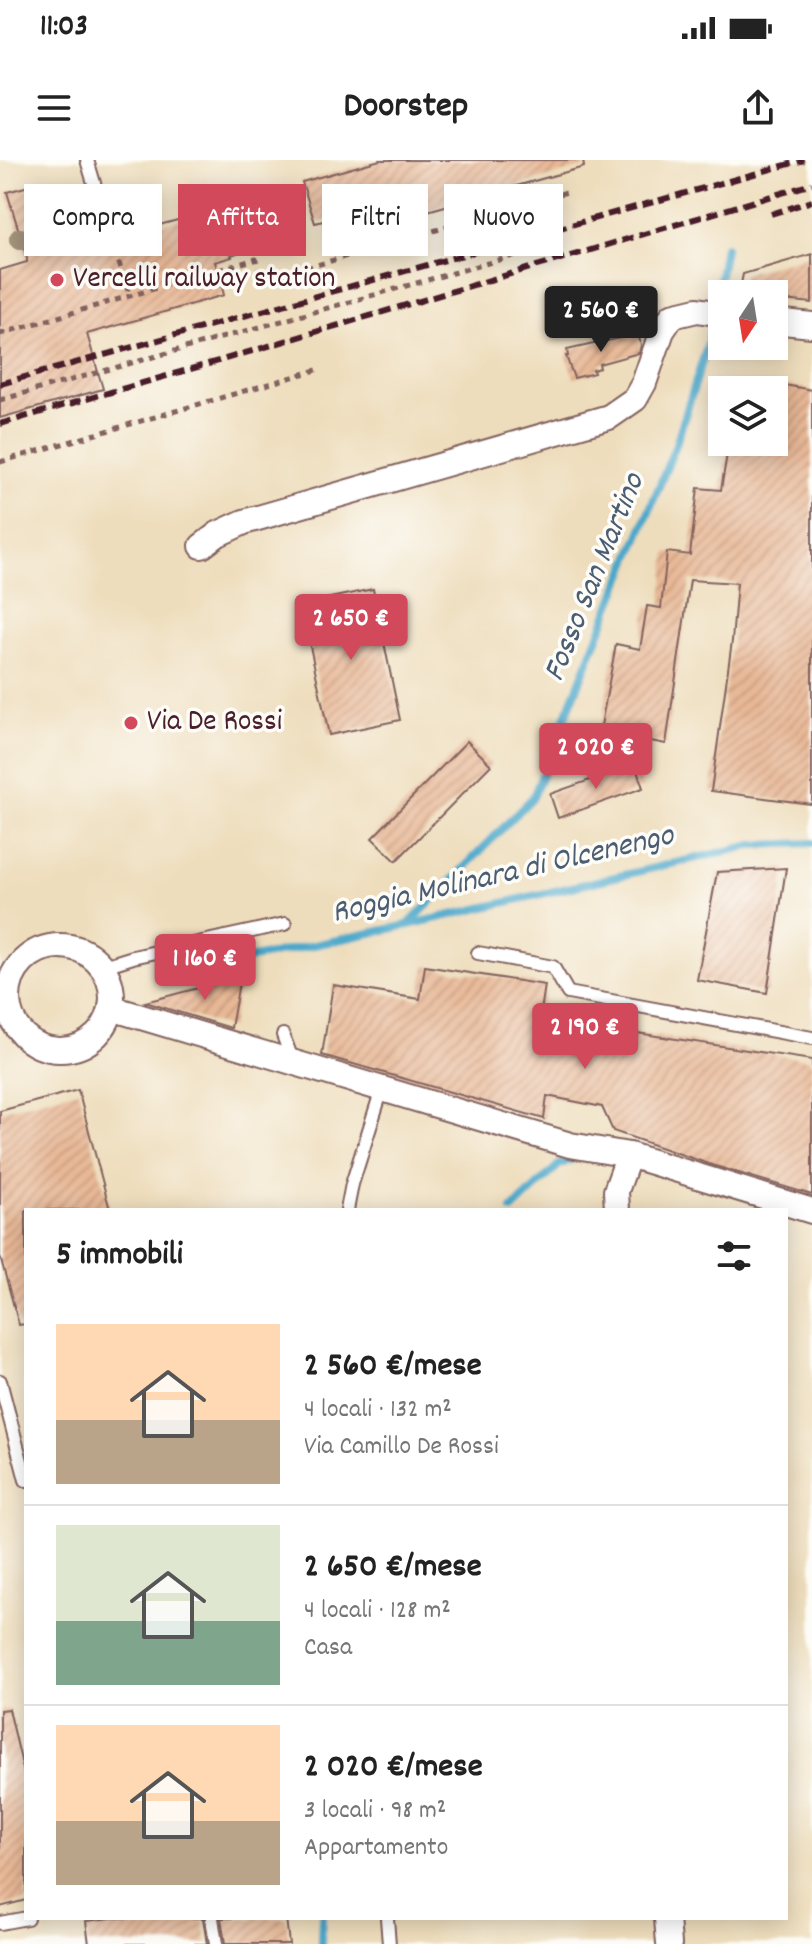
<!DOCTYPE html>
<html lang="it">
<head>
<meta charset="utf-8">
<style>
  body { margin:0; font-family:Dekko,sans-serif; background:#f2f2f2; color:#222; height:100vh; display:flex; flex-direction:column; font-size:30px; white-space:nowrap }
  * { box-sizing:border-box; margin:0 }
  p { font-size:26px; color:#767676 }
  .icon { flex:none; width:44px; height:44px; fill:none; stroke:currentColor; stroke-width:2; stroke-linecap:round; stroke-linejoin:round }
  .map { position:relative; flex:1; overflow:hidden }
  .panel { position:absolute; left:24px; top:1048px; width:764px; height:712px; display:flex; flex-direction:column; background:#fff; border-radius:0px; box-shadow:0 4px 20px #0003 }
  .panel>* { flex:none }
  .guide { position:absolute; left:24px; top:24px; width:764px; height:72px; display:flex; gap:16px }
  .needle { width:52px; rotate:192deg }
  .controls { position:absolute; left:708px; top:120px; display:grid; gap:16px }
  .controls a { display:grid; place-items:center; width:80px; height:80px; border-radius:0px; background:#fff; box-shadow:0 4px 20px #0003; font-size:40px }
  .price { position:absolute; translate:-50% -68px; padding:0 18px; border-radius:8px; background:#d1495b; color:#fff; font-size:26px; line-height:52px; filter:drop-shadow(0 2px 4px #0008) }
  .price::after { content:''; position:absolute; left:50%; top:48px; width:24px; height:18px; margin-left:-12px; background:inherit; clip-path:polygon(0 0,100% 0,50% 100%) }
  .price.current { background:#222; color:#fff }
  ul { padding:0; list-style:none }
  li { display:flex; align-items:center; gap:24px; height:200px; padding:0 32px }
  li+li { border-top:2px solid #e0e0e0 }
  li span { display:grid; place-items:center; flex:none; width:224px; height:160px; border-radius:0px; color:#555 }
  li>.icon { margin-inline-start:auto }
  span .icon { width:96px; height:96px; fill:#fffc; stroke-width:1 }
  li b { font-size:34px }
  h2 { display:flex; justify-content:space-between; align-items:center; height:96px; padding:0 32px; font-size:34px }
  .chip { padding:0 28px; border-radius:0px; background:#fff; box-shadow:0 4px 20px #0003; font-size:28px; line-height:72px }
  .chip.current { background:#d1495b; color:#fff }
  .status { display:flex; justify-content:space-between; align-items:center; height:56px; padding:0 40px; background:#fff; direction:ltr }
  .status svg { height:22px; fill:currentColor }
  header { display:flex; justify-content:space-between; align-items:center; height:104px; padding:0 32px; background:#fff; font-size:36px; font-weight:800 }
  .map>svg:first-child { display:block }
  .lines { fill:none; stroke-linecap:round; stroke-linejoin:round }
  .stream { stroke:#4ca8ca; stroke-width:8 }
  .building { fill:url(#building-hatch) }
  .lane-casing { stroke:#83625e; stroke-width:16 }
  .street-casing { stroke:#83625e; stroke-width:28 }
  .path { stroke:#83625e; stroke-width:5; stroke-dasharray:6 6; stroke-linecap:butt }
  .lane { stroke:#fff; stroke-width:12 }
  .street { stroke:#fff; stroke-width:24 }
  .rail { stroke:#4a1f2b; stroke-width:6; stroke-dasharray:12 6; stroke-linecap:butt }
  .tree { fill:#a3937b }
  .poi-dot { fill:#d1495b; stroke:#fdfcf7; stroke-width:3 }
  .labels { text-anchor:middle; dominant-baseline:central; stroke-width:7; stroke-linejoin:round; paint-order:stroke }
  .poi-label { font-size:30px; fill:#4a1f2b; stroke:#fdfcf7; text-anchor:start }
  .water-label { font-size:32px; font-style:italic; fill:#4b5d73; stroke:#fdfcf7 }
</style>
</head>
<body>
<div class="status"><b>11:03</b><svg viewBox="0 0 49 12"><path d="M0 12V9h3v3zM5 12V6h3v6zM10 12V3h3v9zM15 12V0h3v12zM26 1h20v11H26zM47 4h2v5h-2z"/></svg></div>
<header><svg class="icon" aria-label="menu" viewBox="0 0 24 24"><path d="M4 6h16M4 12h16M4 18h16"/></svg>Doorstep<svg class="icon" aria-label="share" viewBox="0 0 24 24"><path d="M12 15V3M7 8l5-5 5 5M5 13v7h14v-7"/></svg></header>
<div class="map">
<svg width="812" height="1784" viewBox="0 0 812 1784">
  <defs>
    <pattern id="building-hatch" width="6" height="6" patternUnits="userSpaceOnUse" patternTransform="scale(2)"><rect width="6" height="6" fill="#e8b896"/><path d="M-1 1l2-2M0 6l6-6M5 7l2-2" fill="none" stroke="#c89e81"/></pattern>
  </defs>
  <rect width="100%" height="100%" fill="#fdfcf7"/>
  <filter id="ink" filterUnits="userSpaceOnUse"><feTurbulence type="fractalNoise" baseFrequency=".0125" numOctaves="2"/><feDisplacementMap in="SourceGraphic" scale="16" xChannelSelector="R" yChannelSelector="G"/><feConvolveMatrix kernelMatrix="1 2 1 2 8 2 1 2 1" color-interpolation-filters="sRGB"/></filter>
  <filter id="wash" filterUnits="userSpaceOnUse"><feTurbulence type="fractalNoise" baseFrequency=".006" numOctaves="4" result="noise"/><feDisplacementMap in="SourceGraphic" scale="32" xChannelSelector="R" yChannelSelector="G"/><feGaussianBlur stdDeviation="1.8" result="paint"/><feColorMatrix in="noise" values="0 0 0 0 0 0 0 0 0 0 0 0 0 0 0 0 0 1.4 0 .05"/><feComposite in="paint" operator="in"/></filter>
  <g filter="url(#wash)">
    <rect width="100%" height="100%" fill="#eeddbc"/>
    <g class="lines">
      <g class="stream">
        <polyline points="408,765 533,637 675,287 709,180 725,87"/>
        <polyline points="158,818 408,765 753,685 812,683"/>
        <polyline points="512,1050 559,1005 572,999"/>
        <polyline points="321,1784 322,1758"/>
      </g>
    </g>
    <g id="blocks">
      <g class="building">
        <polygon points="380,0 583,0 584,7 342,75 337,58 315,63 302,22"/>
        <polygon points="29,26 37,51 47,48 59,89 101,76 104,83 112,85 117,82 119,76 218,49 221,59 255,48 267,84 231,95 232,97 215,102 224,135 87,174 103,229 0,258 0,110 27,102 27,98 7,32"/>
        <polygon points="812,94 812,143 774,139 774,134 739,134 743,114"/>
        <polygon points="638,174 641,185 639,193 599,204 600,208 593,210 594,213 574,218 566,196 568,196 567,190"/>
        <polygon points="774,223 812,230 812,644 711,631 732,481 737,423 690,420 666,584 600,571 616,484 640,489 647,446 661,448 667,392 690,395 698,328 721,330 729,282 774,282"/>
        <polygon points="373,429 400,560 329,575 301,444"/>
        <polygon points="467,581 491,605 396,701 372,678"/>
        <polygon points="635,604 643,628 558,658 550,634"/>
        <polygon points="786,708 767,833 697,820 717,712"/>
        <polygon points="425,806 545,825 540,858 812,900 812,1035 712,1005 613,971 602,947 547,936 544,959 322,895 333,825 420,839"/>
        <polygon points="240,817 231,868 145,842"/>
        <polygon points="78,930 110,1050 26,1050 26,1164 19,1165 0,1096 0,951"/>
        <polygon points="9,1549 26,1622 26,1740 0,1747 0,1550"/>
        <polygon points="111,1758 203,1758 207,1784 89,1784 86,1761"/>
        <polygon points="221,1758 286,1758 289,1784 225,1784"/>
      </g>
    </g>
  </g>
  <g filter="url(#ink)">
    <use href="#blocks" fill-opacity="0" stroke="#83625e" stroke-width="2"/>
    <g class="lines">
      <defs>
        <g id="lane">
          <polyline points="87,0 110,76"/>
          <polyline points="478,793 553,807 568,833 812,878"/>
          <polyline points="101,807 133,797 285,764"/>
          <polyline points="0,856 10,854"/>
          <polyline points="283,875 293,902"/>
          <polyline points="347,1050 352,1024 382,929"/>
          <polyline points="0,1221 26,1320"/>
          <polyline points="212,1758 216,1784"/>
          <polyline points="387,1758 389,1784"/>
          <polyline points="0,1763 27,1758"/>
        </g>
        <g id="street">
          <polyline points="774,161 812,165"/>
          <polyline points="202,386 218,374 244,362 609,257 635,239 644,223 662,171 672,156 697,150 722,154"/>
          <circle cx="60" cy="838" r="52"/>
          <polyline points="111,848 570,985 629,995 812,1051"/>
          <polyline points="617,1050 616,1031 629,995"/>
          <polyline points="667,1758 669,1784"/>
        </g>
      </defs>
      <use href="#lane" class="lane-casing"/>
      <use href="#street" class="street-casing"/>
      <g class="path">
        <polyline points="115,91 130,136"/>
        <polyline points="0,174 256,99 262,121 570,31"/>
        <polyline points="0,240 545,87"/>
        <polyline points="0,302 320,209"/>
      </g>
      <use href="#lane" class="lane"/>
      <use href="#street" class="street"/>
      <g class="rail">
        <polyline points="771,54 812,41"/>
        <polyline points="0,224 804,0"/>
        <polyline points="0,264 215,202 812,24"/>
      </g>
    </g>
    <circle class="tree" cx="20" cy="79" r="11"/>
  </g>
  <g class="poi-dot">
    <circle cx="57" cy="120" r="8"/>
    <circle cx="131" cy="563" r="8"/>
  </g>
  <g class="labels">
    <g class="poi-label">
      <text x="73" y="120">Vercelli railway station</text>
      <text x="147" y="563">Via De Rossi</text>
    </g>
    <g class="water-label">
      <text transform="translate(596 418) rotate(-68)">Fosso San Martino</text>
      <text transform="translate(503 716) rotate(-13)">Roggia Molinara di Olcenengo</text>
    </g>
  </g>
</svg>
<div class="controls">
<a><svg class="needle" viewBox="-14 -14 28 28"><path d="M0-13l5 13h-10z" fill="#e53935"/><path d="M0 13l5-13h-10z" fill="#767676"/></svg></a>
<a><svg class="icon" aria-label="layers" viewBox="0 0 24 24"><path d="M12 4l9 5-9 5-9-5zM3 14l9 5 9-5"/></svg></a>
</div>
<b class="price current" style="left:601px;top:194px">2 560 €</b>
<b class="price" style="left:351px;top:502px">2 650 €</b>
<b class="price" style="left:596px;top:631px">2 020 €</b>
<b class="price" style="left:205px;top:842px">1 160 €</b>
<b class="price" style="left:585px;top:911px">2 190 €</b>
<div class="guide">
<a class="chip">Compra</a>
<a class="chip current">Affitta</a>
<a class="chip">Filtri</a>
<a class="chip">Nuovo</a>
</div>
<section class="panel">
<h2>5 immobili<svg class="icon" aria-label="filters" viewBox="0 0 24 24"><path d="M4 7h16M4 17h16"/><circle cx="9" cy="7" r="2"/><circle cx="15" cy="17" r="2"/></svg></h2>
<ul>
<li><span style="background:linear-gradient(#ffd9b3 60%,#b9a48a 0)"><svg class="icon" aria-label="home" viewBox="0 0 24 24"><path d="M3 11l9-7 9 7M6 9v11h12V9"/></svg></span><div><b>2 560 €/mese</b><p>4 locali · 132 m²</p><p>Via Camillo De Rossi</p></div></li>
<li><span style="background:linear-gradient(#dfe7d0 60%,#7fa58c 0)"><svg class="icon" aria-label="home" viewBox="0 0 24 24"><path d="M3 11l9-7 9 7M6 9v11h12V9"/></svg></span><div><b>2 650 €/mese</b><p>4 locali · 128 m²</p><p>Casa</p></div></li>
<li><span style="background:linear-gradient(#ffd9b3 60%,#b9a48a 0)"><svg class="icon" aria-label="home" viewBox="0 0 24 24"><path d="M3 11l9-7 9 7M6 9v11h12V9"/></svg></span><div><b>2 020 €/mese</b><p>3 locali · 98 m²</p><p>Appartamento</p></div></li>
</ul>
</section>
</div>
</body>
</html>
